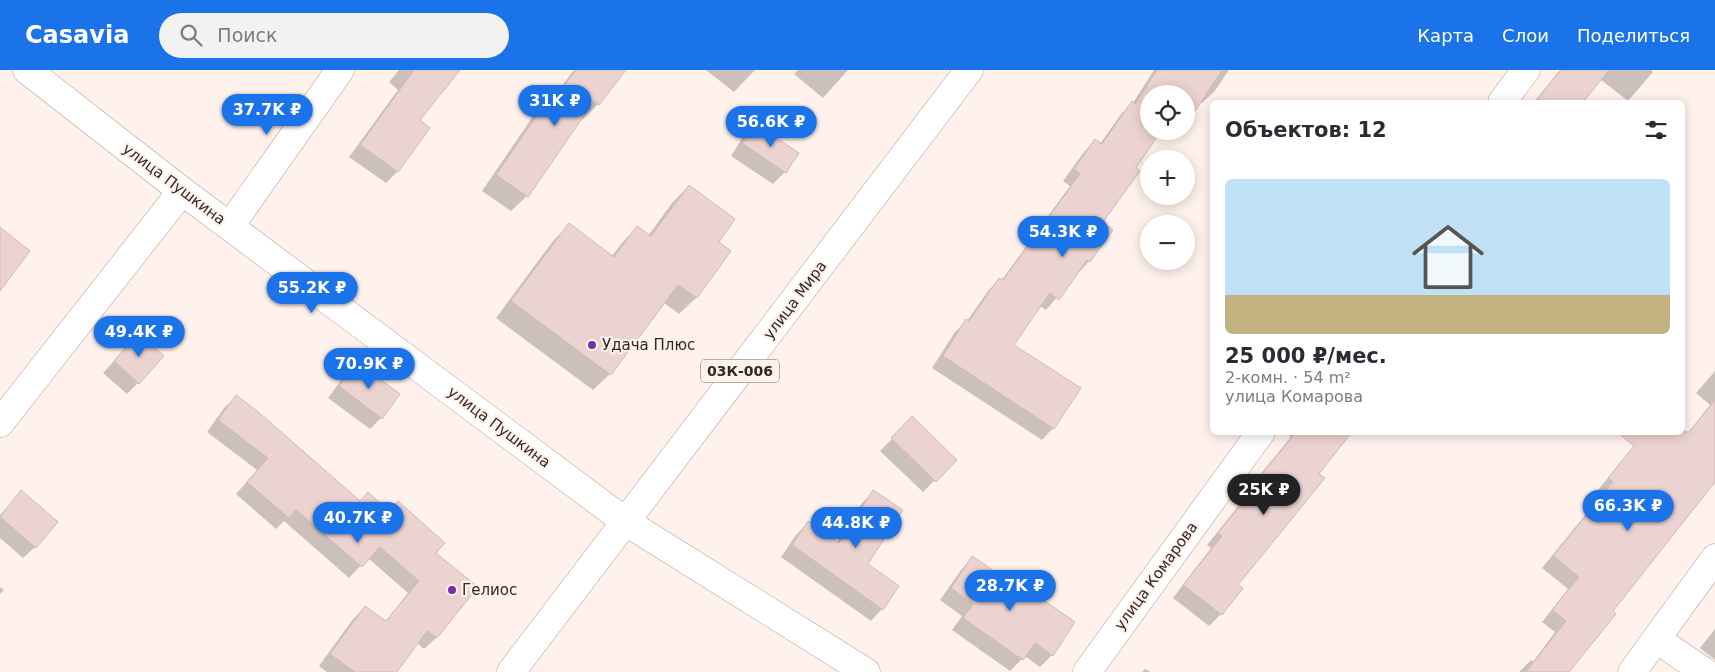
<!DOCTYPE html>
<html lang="ru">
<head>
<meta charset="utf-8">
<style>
  body { margin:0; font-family:"DejaVu Sans",sans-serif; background:#f2f2f3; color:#2b2b33; height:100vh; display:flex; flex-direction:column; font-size:19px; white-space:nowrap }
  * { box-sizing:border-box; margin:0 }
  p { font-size:16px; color:#7c7c81 }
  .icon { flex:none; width:28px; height:28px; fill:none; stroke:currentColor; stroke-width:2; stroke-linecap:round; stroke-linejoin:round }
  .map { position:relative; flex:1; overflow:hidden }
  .side { position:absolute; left:1210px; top:30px; width:475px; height:335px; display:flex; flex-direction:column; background:#fff; border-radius:8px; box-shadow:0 2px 12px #0003 }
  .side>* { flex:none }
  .controls { position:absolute; left:1140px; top:15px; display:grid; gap:10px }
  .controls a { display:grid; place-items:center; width:55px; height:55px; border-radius:50%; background:#fff; box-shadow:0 2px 12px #0003; font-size:25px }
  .price { position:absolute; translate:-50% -42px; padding:0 11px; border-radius:18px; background:#1a73e8; color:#fff; font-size:16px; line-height:32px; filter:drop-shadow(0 1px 2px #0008) }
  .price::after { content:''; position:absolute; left:50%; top:30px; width:15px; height:11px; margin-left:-8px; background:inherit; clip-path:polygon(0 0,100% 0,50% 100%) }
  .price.on { background:#222; color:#fff }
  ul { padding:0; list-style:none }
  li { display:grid; align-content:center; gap:10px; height:265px; padding:0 15px }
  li+li { border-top:1px solid #e1e1e2 }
  li span { display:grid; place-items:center; height:155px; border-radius:8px; color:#555 }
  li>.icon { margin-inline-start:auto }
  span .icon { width:90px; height:90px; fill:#fffc; stroke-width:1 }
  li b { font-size:21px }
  h2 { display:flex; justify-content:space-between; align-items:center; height:60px; padding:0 15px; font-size:21px }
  header { display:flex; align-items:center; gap:30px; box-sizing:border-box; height:70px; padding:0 25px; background:#1a73e8; color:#fff }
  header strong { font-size:24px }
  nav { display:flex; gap:28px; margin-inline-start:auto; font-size:18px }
  .search { width:350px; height:45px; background:#f2f2f3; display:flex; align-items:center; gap:12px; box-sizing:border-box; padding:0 18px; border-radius:28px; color:#7c7c81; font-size:19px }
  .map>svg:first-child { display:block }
  .shadow { fill:#0003 }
  .building { fill:#ebd3d1; stroke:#d1b9b7 }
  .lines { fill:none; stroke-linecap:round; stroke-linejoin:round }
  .minor-casing { stroke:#b39e97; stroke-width:29 }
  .tertiary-casing { stroke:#b39e97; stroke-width:29 }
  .primary-casing { stroke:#b39e97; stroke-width:29 }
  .minor { stroke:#fff; stroke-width:28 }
  .tertiary { stroke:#fff; stroke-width:28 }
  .primary { stroke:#fff; stroke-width:28 }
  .poi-dot { fill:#752fa3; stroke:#fff1ec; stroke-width:2 }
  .labels { text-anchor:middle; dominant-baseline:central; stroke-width:4.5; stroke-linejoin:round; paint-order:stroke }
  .shield { fill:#fff1ec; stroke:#6f6561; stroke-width:1 }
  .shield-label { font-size:14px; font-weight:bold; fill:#312926 }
  .street-label { font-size:15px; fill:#312926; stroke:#fff1ec }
  .poi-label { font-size:15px; fill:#312926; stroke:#fff1ec; text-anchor:start }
</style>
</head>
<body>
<header>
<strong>Casavia</strong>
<div class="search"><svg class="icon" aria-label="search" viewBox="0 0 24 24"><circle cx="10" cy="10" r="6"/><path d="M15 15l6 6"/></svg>Поиск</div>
<nav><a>Карта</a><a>Слои</a><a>Поделиться</a></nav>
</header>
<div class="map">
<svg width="1715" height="602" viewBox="0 0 1715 602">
  <rect width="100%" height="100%" fill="#fff1ec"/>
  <g class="shadow">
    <polygon points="399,0 458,0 418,50 429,58 397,102 386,113 349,87 398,20 389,12"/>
    <polygon points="574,0 624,0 598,34 583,49 581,47 527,126 511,141 482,121 540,36 556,21 557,22"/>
    <polygon points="706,0 755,0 734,22"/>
    <polygon points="798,0 848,0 823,28 794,4"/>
    <polygon points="1154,0 1229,0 1214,22 1202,33 1186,24 1149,24 1134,98 1102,153 1089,191 1046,240 1040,236 1012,275 1053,358 1042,370 932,298 955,262 967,251 988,221 999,209 1001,211 1070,116 1063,111 1084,82 1095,70 1100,74 1121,44 1133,33"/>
    <polygon points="1560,0 1651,0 1653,2 1628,31 1600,9 1581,32 1534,32"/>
    <polygon points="755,55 797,84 785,102 773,114 731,86 743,67"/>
    <polygon points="1167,61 1178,61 1174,66"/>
    <polygon points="689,116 717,173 729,182 696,228 679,244 663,232 610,304 593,320 496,248 553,171 569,155 612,186 621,174 637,157 648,166 672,133"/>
    <polygon points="138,265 138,313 127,324 103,303"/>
    <polygon points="357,293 381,348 370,359 328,328 345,305"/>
    <polygon points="1715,301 1715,406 1611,541 1569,602 1519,602 1531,590 1533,592 1555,562 1542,552 1568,519 1542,498 1603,423 1598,420 1633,377 1644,366 1682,362 1682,358 1688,363 1710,335 1696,323"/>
    <polygon points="236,327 359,432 434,483 476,517 436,568 424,579 417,573 396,602 327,602 319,596 353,549 365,537 385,552 408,523 368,488 349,508 284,451 276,459 236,424 257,400 207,362 224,338"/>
    <polygon points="912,348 955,390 923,422 880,381"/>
    <polygon points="1292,362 1350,362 1318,404 1236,515 1241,518 1221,544 1209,556 1173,528 1211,478 1207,475 1248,424 1246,422 1290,368 1289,367"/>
    <polygon points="21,422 35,477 23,488 0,468 0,445"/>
    <polygon points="873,422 866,494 882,539 871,551 781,487 796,465 808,453 836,473 862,433"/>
    <polygon points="972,488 1024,523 1052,585 1040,597 1025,586 1010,601 952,560 962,546 940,530 961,500"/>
    <polygon points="0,517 4,520 0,524"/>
    <polygon points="1715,559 1715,590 1700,578"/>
    <polygon points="1145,599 1151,602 1142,602"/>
  </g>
  <g class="building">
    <polygon points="414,0 460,0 420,50 430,58 398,102 360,75"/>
    <polygon points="576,0 626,0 599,35 594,31 528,127 496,105 555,19 559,22"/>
    <polygon points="1157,0 1222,0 1186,55 1186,24 1149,24 1149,61 1161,61 1136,98 1140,101 1103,152 1113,160 1090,192 1087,190 1059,230 1050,223 1014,275 1081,318 1054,359 943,286 966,249 969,251 999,208 1003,210 1080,104 1074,99 1095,69 1102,74 1132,31 1135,34"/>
    <polygon points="1561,0 1609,0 1583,32 1535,32"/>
    <polygon points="755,54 799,83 786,103 742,73"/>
    <polygon points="689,115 735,149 719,172 731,181 697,228 678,215 611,305 511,231 569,153 614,187 637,156 651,166"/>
    <polygon points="0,157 30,181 0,221"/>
    <polygon points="138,263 164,286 139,314 114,291"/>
    <polygon points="356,292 400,324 382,349 339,316"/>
    <polygon points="236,325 262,345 360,431 368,422 389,441 398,431 445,473 436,483 478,517 437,568 427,561 397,602 355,602 330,584 365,536 386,551 419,511 380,477 362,497 296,440 289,448 247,412 268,388 218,350"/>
    <polygon points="1715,330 1715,412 1613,541 1616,544 1569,602 1526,602 1566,551 1552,540 1579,507 1553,486 1613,412 1608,408 1634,376 1617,362 1689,362"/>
    <polygon points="912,346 957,390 936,412 891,368"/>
    <polygon points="1296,362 1352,362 1319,404 1325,408 1238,515 1243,518 1222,545 1183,515 1222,466 1218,463 1259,412 1257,410"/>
    <polygon points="21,420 58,452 36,478 0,447"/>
    <polygon points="873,420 903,440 868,494 899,516 883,540 792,475 808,451 839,473"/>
    <polygon points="972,486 1024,521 1026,518 1075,552 1053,586 1035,573 1023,590 963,548 973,534 951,518"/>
  </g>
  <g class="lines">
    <defs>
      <g id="minor">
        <polyline points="1502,32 1526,0"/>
        <polyline points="230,156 340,0"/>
        <polyline points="0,353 182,121"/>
        <polyline points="1656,569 1705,602"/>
        <polyline points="1087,602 1261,362"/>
        <polyline points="1632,602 1715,488"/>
      </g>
      <polyline id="tertiary" points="27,0 182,121 626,452 866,602"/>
      <polyline id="primary" points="511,602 969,0"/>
    </defs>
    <use href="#minor" class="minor-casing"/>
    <use href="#tertiary" class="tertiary-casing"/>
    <use href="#primary" class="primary-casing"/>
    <use href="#minor" class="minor"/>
    <use href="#tertiary" class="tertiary"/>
    <use href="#primary" class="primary"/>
  </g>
  <g class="poi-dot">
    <circle cx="592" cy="275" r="5"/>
    <circle cx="452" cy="520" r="5"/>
  </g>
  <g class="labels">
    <rect class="shield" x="701" y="289.5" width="78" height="23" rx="4"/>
    <g class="shield-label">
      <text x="740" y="301">03К-006</text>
    </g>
    <g class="street-label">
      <text transform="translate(174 114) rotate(37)">улица Пушкина</text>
      <text transform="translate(795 230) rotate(-53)">улица Мира</text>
      <text transform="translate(499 357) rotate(37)">улица Пушкина</text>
      <text transform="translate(1156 506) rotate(-54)">улица Комарова</text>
    </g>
    <g class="poi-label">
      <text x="602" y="275">Удача Плюс</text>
      <text x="462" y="520">Гелиос</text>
    </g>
  </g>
</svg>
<div class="controls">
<a><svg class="icon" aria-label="locate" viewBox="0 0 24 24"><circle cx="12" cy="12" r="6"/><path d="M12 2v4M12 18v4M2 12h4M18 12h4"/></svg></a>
<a>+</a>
<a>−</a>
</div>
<b class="price" style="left:555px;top:57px">31K ₽</b>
<b class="price" style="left:267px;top:66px">37.7K ₽</b>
<b class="price" style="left:771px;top:78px">56.6K ₽</b>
<b class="price" style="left:1063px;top:188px">54.3K ₽</b>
<b class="price" style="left:312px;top:244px">55.2K ₽</b>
<b class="price" style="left:139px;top:288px">49.4K ₽</b>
<b class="price" style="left:369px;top:320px">70.9K ₽</b>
<b class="price on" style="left:1264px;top:446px">25K ₽</b>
<b class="price" style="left:1628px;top:462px">66.3K ₽</b>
<b class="price" style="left:358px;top:474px">40.7K ₽</b>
<b class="price" style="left:856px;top:479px">44.8K ₽</b>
<b class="price" style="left:1010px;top:542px">28.7K ₽</b>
<section class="side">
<h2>Объектов: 12<svg class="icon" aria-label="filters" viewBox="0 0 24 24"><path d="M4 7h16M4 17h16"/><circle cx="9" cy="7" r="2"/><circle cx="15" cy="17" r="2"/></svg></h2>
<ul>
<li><span style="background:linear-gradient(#bfe0f5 75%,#c2b280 0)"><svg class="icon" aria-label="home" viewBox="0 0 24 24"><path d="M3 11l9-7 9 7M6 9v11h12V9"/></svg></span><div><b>25 000 ₽/мес.</b><p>2-комн. · 54 m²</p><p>улица Комарова</p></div></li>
</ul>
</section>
</div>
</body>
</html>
